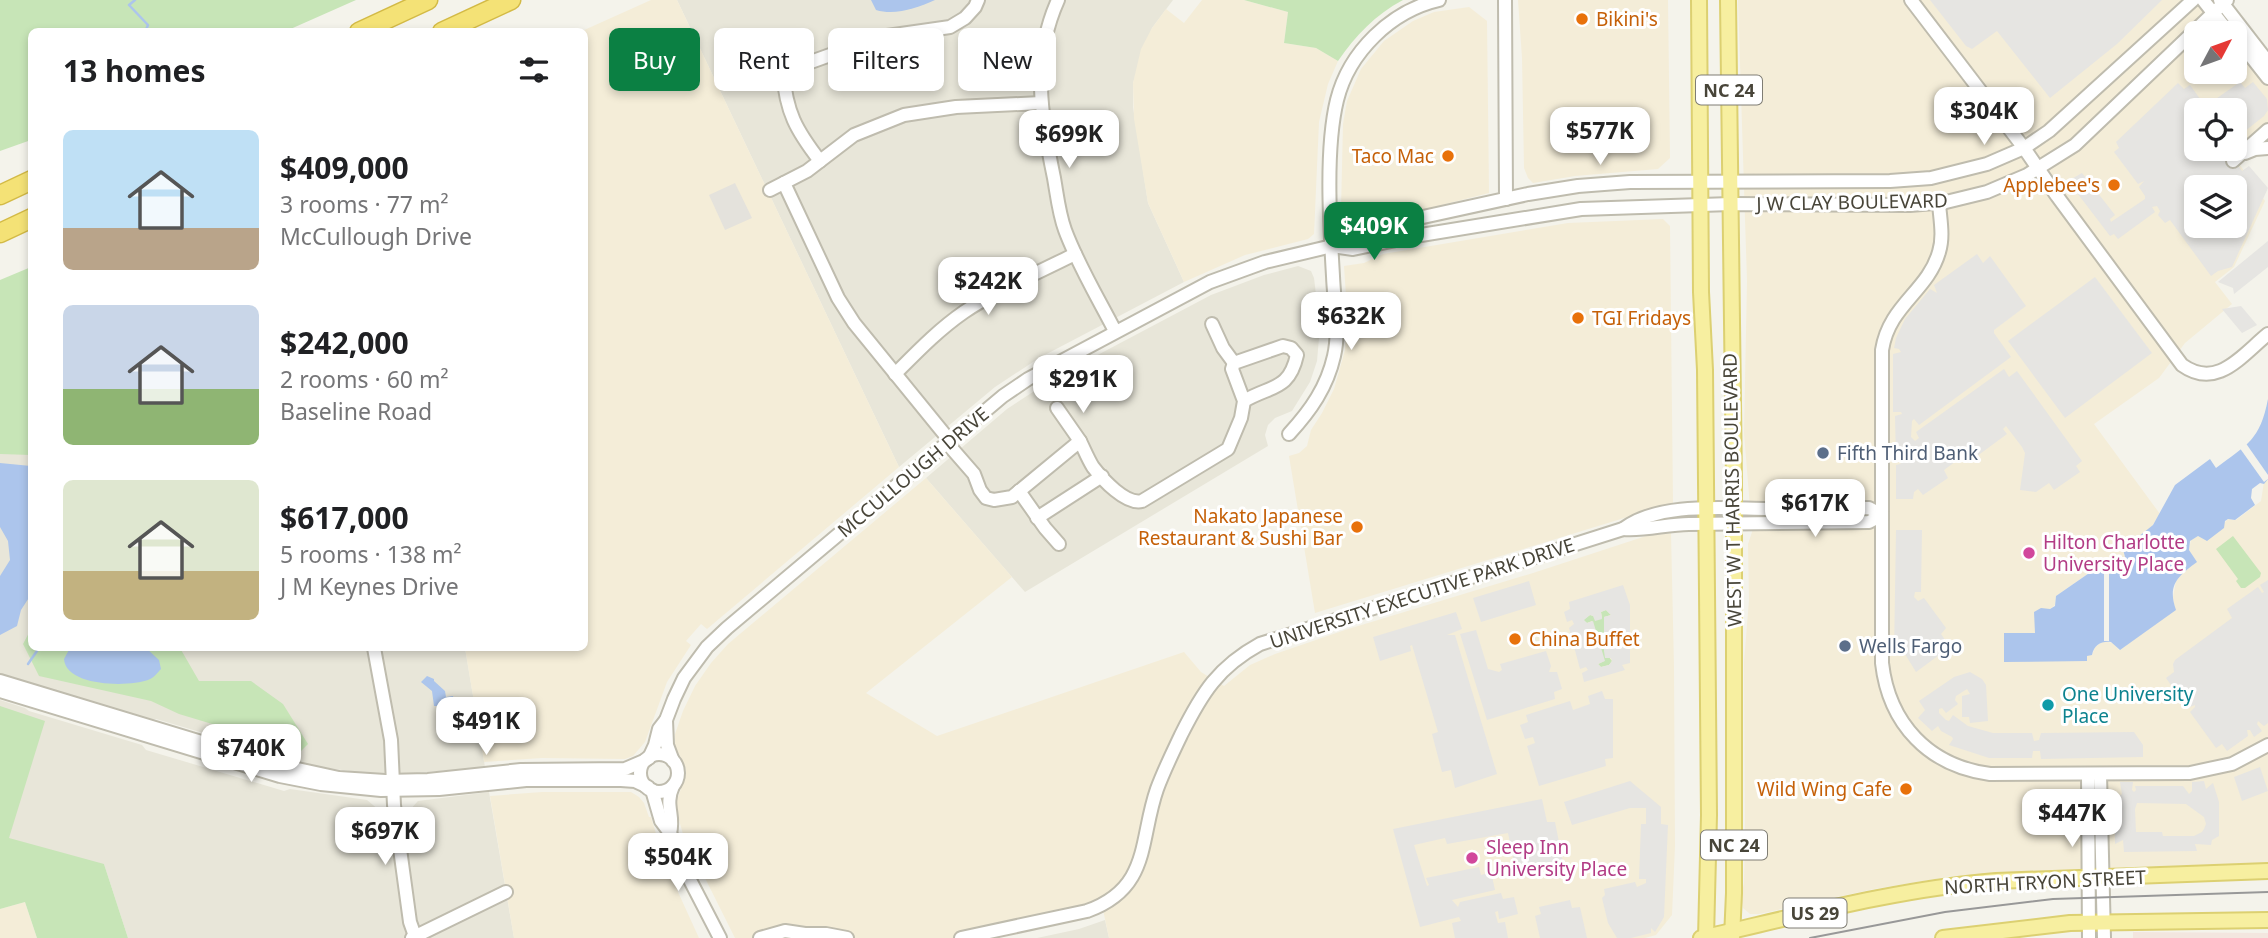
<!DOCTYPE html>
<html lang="en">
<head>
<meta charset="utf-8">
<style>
  body { margin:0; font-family:"Noto Sans",sans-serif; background:#f6f6f6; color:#202124; height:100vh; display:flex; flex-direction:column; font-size:26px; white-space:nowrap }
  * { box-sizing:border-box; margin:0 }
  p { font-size:23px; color:#757577 }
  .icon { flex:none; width:38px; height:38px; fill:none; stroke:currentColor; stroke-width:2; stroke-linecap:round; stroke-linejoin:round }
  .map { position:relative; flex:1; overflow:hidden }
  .drawer { position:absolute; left:28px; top:28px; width:560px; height:623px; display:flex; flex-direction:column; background:#fff; border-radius:10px; box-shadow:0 4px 10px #0003 }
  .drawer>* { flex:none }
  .top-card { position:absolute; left:609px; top:28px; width:665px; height:63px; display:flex; gap:14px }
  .needle { width:46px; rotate:49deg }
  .fabs { position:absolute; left:2184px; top:21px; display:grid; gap:14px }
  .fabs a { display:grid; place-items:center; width:63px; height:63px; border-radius:10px; background:#fff; box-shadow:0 4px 10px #0003; font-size:35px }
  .price { position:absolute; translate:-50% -60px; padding:0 16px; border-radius:14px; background:#fff; color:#222; font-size:23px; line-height:46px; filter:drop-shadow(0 2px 4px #0008) }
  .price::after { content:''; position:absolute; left:50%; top:42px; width:21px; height:16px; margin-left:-10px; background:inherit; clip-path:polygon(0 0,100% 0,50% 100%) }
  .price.selected { background:#0b8043; color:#fff }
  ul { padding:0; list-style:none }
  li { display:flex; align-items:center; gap:21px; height:175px; padding:0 35px }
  li span { display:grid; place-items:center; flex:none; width:196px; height:140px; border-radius:10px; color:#555 }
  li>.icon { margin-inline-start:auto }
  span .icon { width:84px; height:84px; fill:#fffc; stroke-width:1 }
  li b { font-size:30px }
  h2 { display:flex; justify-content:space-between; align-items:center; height:84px; padding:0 35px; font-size:30px }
  .chip { padding:0 24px; border-radius:10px; background:#fff; box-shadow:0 4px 10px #0003; font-size:24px; line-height:63px }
  .chip.selected { background:#0b8043; color:#fff }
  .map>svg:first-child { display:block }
  .residential { fill:#e8e6d9 }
  .commercial { fill:#f4edd8; fill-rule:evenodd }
  .industrial { fill:#e4e2dc }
  .medical { fill:#f3e6df }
  .green { fill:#c7e5b7 }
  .parking { fill:#e6e5e2; fill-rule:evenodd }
  .water { fill:#acc5ec }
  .pier { fill:#f4f3eb }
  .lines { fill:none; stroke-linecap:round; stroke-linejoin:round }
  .stream { stroke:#acc5ec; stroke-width:2.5 }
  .minor-casing { stroke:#bfbcae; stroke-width:16 }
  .major-casing { stroke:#dcd071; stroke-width:18 }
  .highway-casing { stroke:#d3ba46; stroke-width:21 }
  .minor { stroke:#fff; stroke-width:12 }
  .major { stroke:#f7efa0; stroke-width:14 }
  .highway { stroke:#f4e276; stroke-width:18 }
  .tram { stroke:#989898; stroke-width:2 }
  .food-dot { fill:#e8710a; stroke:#fff; stroke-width:2.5 }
  .service-dot { fill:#5c6f8a; stroke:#fff; stroke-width:2.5 }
  .hotel-dot { fill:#d1479c; stroke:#fff; stroke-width:2.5 }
  .culture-dot { fill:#0f9aa8; stroke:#fff; stroke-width:2.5 }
  .labels { text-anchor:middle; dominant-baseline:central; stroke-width:6; stroke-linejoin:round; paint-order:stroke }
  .shield { fill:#fff; stroke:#7f7d74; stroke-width:2 }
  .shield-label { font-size:18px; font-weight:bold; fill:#484539 }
  .food-label { font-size:19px; fill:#c56008; stroke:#fff; text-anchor:end }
  .street-label { font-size:19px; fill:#484539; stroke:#fff }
  .service-label { font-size:19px; fill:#4e5e75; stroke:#fff; text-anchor:start }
  .hotel-label { font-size:19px; fill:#b23c85; stroke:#fff; text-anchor:start }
  .culture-label { font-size:19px; fill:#0d838f; stroke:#fff; text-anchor:start }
</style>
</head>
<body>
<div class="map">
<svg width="2268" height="938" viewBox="0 0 2268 938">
  <rect width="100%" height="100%" fill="#f4f3eb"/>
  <g class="residential">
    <polygon points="677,0 1173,0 1152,28 1133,83 1133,107 1148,203 1184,282 1039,358 995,387 899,467"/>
    <polygon points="1298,266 1311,271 1314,278 1320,327 1317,361 1310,382 1292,411 1275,418 1268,425 1265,435 1268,446 1025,592 926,478 1007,409 1056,377 1211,295 1264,275"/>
    <polygon points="31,282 32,648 465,648 485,767 405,774 363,773 321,767 300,763 295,760 156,719 151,720 0,676 0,297"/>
    <polygon points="0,700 25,708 29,711 142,745 146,750 284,791 290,789 367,800 379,810 388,855 409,830 406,814 418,801 489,792 514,938 128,938 104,864 0,895"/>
    <polygon points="1105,920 1109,938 1037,938 1079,929"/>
  </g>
  <g class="commercial">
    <polygon points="651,0 677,0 899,467 707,629 701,624 686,641 691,645 667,682 645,742 633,756 625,759 542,758 484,762 465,648 584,648 584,32 582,31"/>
    <polygon points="1202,0 1244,0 1288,12 1284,43 1316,48 1338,61 1328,84 1319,122 1314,234 1308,239 1245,255 1184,282 1148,203 1134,119 1133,83 1141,49 1152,28 1166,9 1184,23"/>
    <polygon points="1518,0 1668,0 1670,158 1658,169 1575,176 1533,183 1528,178 1524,168 1522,58"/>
    <path d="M1738,0h460l29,33h-31v39h39v-30l33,42v44l-35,27 32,46 -31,66 -19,15 17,22 -47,39 -26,35 -65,46 66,90 -10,15 -27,20 3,12 -7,10 -13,4 -11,-6 -39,27 -1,9 -5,4 -15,24 -31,1 83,26v-5h5l3,-8 9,-6 9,2 6,7 56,-40 -2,-13 3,-16 3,-6 17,-13 -7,-12 2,-10 7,-4 9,4 21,-21 8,1 25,-19 3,-19 4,-3v384l-144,4 -48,6 -60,3h-64l-78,13 -115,25h-9l-7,-6 -2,-11 3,-14 1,-44 -1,-177 5,-62 -1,-56 4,-12 -8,-99 3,-152zM2196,110h39v39h-39zM2196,187h39v39h-39z"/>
    <polygon points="1469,7 1487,21 1489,193 1360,226 1349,222 1344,217 1341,210 1343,124 1347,101 1361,69 1384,41 1413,21 1434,12"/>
    <polygon points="1663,219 1670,226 1673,503 1315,613 1289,456 1299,453 1307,446 1311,430 1322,413 1334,389 1345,350 1347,311 1344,266 1364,263 1383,254 1568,223"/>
    <polygon points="926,478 1012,577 866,693 937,736 1184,652 1201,672 1224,686 1250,665 1275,654 1345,630 1533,573 1646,536 1671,533 1674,667 1675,846 1672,915 1656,935 1645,938 1109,938 1102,905 963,938 837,938 809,935 789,938 735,938 683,834 675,806 686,774 685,766 675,746 675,734 683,711 695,686 711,663 728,644"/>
    <polygon points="542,792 631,792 639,797 644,803 649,817 651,817 657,837 671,870 678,892 699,938 514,938 490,796"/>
    <polygon points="25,902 37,938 0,938 0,909"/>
  </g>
  <polygon class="industrial" points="735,183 752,218 725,230 709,195"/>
  <polygon class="medical" points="2133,932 2268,933 2268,938 2133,938"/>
  <g class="green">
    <polygon points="0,0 356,0 286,31 32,32 31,140 0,151"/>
    <path d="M1244,0h159c-28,15 -47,35 -65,61l-22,-13 -32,-5 4,-31z"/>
    <polygon points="31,267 31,455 0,454 0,280"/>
    <polygon points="2233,536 2261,573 2260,577 2245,588 2241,588 2236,581 2238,579 2216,549"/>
    <polygon points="1606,610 1611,615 1604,617 1604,651 1612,661 1609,665 1601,667 1598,664 1604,661 1592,621 1587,623 1583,620 1590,615 1602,618 1601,612"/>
    <polygon points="31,629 32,648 180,648 199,681 251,681 283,704 308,744 301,751 179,714 151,701 39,676 23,644"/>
    <polygon points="0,706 45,721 9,838 104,864 128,938 37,938 25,902 0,909"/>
  </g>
  <g class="parking">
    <polygon points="1930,0 2162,0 2117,44 2050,98 1997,31 1972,49 1966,46"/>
    <polygon points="2240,82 2245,88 2253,82 2267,99 2268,110 2264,116 2235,139 2235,110 2214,110 2210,103"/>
    <path d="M2178,83l6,6 6,-4 18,25h-12v39h31l15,22 7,-5 19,22 -36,79 -14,4 -7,5 -41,-56 -5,3 -7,-8 2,-4 -3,-5 -5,1 3,5 -37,27 -4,-5 -4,2 -42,-55 14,-8 33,42 -5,4 1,3 34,-23v-3l-6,-9 5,-6 -6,3 -24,-32 5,-4 -3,-6zM2196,187h39v39h-39z"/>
    <polygon points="2268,241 2268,267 2234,294 2233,288 2218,282"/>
    <polygon points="1977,254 1983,263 1990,256 2026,306 1994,330 1994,333 2011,357 1919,425 1914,419 1912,421 1911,437 1915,441 1919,438 1916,432 2004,369 2009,377 2017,371 2082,461 2076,466 2080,472 2054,490 2049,483 2036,492 2020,490 2025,453 2022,447 2006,426 2003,429 2007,434 1969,462 1963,456 1944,470 1948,478 1923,495 1918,489 1914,492 1913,499 1896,499 1896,465 1900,464 1902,462 1896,461 1895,416 1902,414 1901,412 1893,412 1893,354 1901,352 1899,349 1894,348 1896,338 1905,319 1930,289 1937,293 1934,285"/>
    <polygon points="2095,277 2152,353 2065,418 2008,341"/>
    <polygon points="2241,306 2257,325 2242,333 2222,309"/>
    <polygon points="1896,530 1922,530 1921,592 1915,592 1914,597 1918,601 1924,598 1946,628 1941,634 1950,647 1916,672 1905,654 1894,654"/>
    <polygon points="2268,580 2268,723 2264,726 2258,721 2257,724 2262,731 2254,737 2250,730 2247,730 2248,736 2227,751 2222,744 2216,748 2190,712 2195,707 2195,705 2187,708 2166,678 2174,672 2173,664 2175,660 2232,618 2227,609 2258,587 2262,593 2264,592 2260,585"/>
    <polygon points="1529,581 1536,605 1481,622 1473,598"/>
    <path d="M1623,585l7,20v58l-8,2 3,5 -41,12 -2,-9 6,-3 -2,-3 -6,2 -11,-41 5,-4 -2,-4 -5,2 -3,-10 6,-3 -1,-7zM1606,610l5,5 -7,2v34l1,7h6l1,3 -3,4 -8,2 -3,-3 7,-3 -12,-40 -6,2 -3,-3 6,-5 3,1 2,5 7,-2 -1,-7z"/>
    <polygon points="1456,612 1462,629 1447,635 1455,635 1497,774 1455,788 1451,770 1442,772 1432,734 1438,732 1412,645 1410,646 1411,651 1380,661 1373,637"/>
    <polygon points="1476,630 1488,669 1499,672 1502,670 1500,664 1546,651 1551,666 1549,672 1557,672 1562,689 1554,692 1555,699 1487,720 1460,634"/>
    <polygon points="1970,672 1982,679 1986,685 1988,721 1970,723 1969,717 1962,717 1962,696 1970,694 1967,689 1956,696 1955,700 1958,704 1946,713 1942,708 1939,709 1939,713 1946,720 1949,721 1953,715 1968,726 1993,733 2032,733 2034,741 2039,740 2041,733 2134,732 2143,745 2143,757 2041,759 2040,751 2033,751 2032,758 1989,758 1949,745 1953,739 1952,737 1941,731 1938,726 1932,731 1918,718 1925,710 1919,701 1954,677"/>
    <polygon points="1602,691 1605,699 1613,699 1613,758 1605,759 1606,766 1539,786 1527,746 1535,743 1533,737 1525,739 1520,725 1528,722 1526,715 1570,701 1573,710 1590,704 1588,696"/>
    <polygon points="2260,767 2268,791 2242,801 2234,777"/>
    <polygon points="1630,781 1661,807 1661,824 1668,825 1664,917 1655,932 1651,928 1651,933 1631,938 1617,938 1608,923 1602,898 1605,895 1604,889 1635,882 1637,887 1646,883 1646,879 1639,879 1641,824 1646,824 1646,808 1630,808 1572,825 1564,802"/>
    <path d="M2204,781l2,8 7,-6 6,19v34l-7,4 -1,5 -16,-1 2,7 -73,1 -1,-12 -8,4 -1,-44 8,-6 -2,-12h13l-1,8 2,2 2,-2 -1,-4h48l6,8 3,-3v-9zM2137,803l49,1 18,13 2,7 -2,5 -2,3 -8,4h-31l-1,-4h-26l-1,-23z"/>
    <polygon points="1542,799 1547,822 1555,822 1563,862 1516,872 1508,833 1447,844 1445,838 1414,845 1427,886 1429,885 1426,878 1479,867 1481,875 1491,872 1495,890 1452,900 1458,907 1460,902 1501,893 1503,899 1514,897 1518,914 1499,919 1498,911 1495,912 1498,923 1505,922 1508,938 1455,938 1452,923 1461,921 1459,917 1420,927 1393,829"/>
    <polygon points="1570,900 1572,908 1580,907 1587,938 1540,938 1535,916 1541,914 1539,907"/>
  </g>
  <g class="water">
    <path d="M871,0h64c-18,8 -40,16 -59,10z"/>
    <path d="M2268,399v80l-4,5 -4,-1 -8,6 -1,9 4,7 -20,15 -7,-1 -3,2 -1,7 -17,13 -9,-5 -8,5 -1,9 8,12c-19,14 -30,23 -21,48l-56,40 -9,-8c-10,-1 -17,3 -19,13l-5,1v5l-83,1v-29h31l-1,-21 7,-4 9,1 5,-3 1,-10 39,-27 11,6 13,-4 7,-10 -3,-12 30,-24 22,-40 35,-26 6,9c32,-24 44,-28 52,-69z"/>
    <polygon points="0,463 31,466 32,593 21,610 17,626 0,635 0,576 10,560 8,541 0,527"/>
    <path d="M70,648h76l13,12 2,9c-4,4 -7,9 -13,11 -19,7 -82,7 -84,-21z"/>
    <polygon points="427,676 434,679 434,681 445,691 446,697 453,696 454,703 442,705 443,708 438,709 437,706 434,706 432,691 421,682"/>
  </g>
  <g class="pier">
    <polygon points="2245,442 2268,475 2268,479 2264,482 2239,447"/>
    <rect x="2104" y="572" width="5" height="69"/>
  </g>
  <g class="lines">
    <g class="stream">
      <polyline points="135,0 129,5 148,25 145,32"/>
      <polyline points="28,664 39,648"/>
    </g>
    <defs>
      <g id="minor">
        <path d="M1058,0c-27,60 -17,116 -4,178 3,17 5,36 11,52 13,35 33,68 50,101"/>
        <polyline points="1505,0 1506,199"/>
        <path d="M1911,0l113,148 33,48 125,169c35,25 59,-9 86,-31"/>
        <polyline points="2203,0 2222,24 2232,33"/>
        <polyline points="2220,0 2268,62"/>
        <polyline points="2235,36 2268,78"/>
        <polyline points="2245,153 2255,149 2268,148"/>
        <path d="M820,161c-24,-31 -34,-49 -37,-89l97,-35 70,-10 15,-9 10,-11 3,-7"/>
        <polyline points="2233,161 2268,130"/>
        <polyline points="784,183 838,298 854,323 950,441"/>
        <polyline points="770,190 807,171 854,135 904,115 956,107 1041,103"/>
        <path d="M1939,203c1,16 5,33 0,49 -11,39 -50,53 -57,98v313c7,61 47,103 108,111l200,-1 42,-9 36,-19"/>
        <polyline points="1332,246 1350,233 1528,194 1578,186 1630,182 1890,181 1931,178 1987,164 2024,148 2049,131 2193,0"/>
        <polyline points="1212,324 1223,348 1234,363"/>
        <path d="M895,374c22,-22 43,-44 69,-62 34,-23 74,-39 111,-58"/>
        <polyline points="1057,408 1080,441"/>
        <path d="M1289,434c22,-24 38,-47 45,-78 6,-26 0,-53 -1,-80 -3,-51 -8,-127 4,-176 12,-48 54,-89 102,-100"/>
        <path d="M947,443l27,31 6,16 6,8 8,2 18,-3 68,-56c4,8 8,18 13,26 10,13 33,38 49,34l86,-52 13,-31 3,-17c27,-16 45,-10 53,-46l-6,-7 -8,-2 -49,17 -2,6 12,32"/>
        <polyline points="1019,491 1045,528 1059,544"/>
        <polyline points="1037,518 1102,476"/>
        <path d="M1623,529c22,2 44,-5 66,-5l180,-2 13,-7"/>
        <polyline points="374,648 391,740 394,805 410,922 415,936"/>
        <polyline points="0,681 274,764 339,778 385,781 428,780 521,770 625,769 646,760"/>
        <polyline points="0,691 280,776 321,784 381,790 439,789 526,780 621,780 635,781 648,787"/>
        <polyline points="666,720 667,745 673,761"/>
        <circle cx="659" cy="773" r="19"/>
        <polyline points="649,758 655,745 659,729 666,720 674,699 684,678 707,647 727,628 1003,396 1028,379 1210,282 1265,262 1332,246 1353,249 1415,236 1581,209 1731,204 1910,205 1946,202 1987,192 2027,175 2075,145 2227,0"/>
        <polyline points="2088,774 2089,938"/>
        <polyline points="2100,774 2104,938"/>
        <polyline points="652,790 661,821 670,833 690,880 720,938"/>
        <path d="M670,833c5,-18 -6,-27 3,-47"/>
        <polyline points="805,934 826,934 847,938"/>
        <polyline points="412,938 506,892"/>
        <polyline points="760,938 785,931 805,934 797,938"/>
        <path d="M961,938l126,-27c64,-23 52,-71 70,-122 7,-19 16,-37 24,-54 21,-42 37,-68 79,-91l363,-115c37,-28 104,-20 148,-20 32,-1 65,-1 98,-1l13,7"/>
      </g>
      <g id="major">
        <polyline points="1699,0 1701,292 1705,370 1709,815 1706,938"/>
        <polyline points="1728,0 1734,483 1734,893 1732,938"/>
        <path d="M1701,938c97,-22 196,-49 295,-57l272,-10"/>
        <polyline points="1943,938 2070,923 2268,920"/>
      </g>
      <g id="highway">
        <polyline points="359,32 428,0"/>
        <polyline points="442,32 511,0"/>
        <polyline points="0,195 32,180"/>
        <polyline points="0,233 32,218"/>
      </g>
    </defs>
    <use href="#minor" class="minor-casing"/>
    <use href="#major" class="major-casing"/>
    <use href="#highway" class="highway-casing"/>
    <use href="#minor" class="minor"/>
    <use href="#major" class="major"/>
    <use href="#highway" class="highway"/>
    <polyline class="tram" points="1810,938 1945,912 2053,899 2268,892"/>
  </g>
  <g class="food-dot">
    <circle cx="1582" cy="19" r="7"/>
    <circle cx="1448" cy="156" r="7"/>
    <circle cx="2114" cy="185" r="7"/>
    <circle cx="1578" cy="318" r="7"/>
    <circle cx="1357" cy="527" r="7"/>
    <circle cx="1515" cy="639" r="7"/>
    <circle cx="1906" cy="789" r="7"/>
  </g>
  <g class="service-dot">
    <circle cx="1823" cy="453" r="7"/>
    <circle cx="1845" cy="646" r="7"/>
  </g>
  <g class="hotel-dot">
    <circle cx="2029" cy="553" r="7"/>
    <circle cx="1472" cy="858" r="7"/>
  </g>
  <circle class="culture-dot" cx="2048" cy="705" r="7"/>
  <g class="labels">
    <g class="shield">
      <rect x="1696" y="75.5" width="66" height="29" rx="5"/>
      <rect x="1701" y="830.5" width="66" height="29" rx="5"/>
      <rect x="1783.5" y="898.5" width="63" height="29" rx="5"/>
    </g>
    <g class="shield-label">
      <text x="1729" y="90">NC 24</text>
      <text x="1734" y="845">NC 24</text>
      <text x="1815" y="913">US 29</text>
    </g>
    <g class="food-label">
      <text x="1596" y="19" text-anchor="start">Bikini's</text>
      <text x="1434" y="156">Taco Mac</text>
      <text x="2100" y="185">Applebee's</text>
      <text x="1592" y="318" text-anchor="start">TGI Fridays</text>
      <text x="1343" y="516">Nakato Japanese<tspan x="1343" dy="22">Restaurant &amp; Sushi Bar</tspan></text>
      <text x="1529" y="639" text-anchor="start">China Buffet</text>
      <text x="1892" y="789">Wild Wing Cafe</text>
    </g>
    <g class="street-label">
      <text transform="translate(1852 202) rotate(-1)">J W CLAY BOULEVARD</text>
      <text transform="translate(913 472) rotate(-40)">MCCULLOUGH DRIVE</text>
      <text transform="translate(1732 490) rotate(-91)">WEST W T HARRIS BOULEVARD</text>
      <text transform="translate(1422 593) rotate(-18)">UNIVERSITY EXECUTIVE PARK DRIVE</text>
      <text transform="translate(2045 882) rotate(-3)">NORTH TRYON STREET</text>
    </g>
    <g class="service-label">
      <text x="1837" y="453">Fifth Third Bank</text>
      <text x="1859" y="646">Wells Fargo</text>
    </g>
    <g class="hotel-label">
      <text x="2043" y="542">Hilton Charlotte<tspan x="2043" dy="22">University Place</tspan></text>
      <text x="1486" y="847">Sleep Inn<tspan x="1486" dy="22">University Place</tspan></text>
    </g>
    <g class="culture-label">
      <text x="2062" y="694">One University<tspan x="2062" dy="22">Place</tspan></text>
    </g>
  </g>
</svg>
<div class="fabs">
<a><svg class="needle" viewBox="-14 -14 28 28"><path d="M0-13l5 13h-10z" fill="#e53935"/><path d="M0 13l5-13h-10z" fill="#757577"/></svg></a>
<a><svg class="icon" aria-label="locate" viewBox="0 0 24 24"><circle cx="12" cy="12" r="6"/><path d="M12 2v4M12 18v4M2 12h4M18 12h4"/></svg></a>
<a><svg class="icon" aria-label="layers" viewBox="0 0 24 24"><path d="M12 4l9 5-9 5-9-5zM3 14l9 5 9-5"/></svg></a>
</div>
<b class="price" style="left:1984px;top:147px">$304K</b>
<b class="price" style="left:1600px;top:167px">$577K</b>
<b class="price" style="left:1069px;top:170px">$699K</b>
<b class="price selected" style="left:1374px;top:262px">$409K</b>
<b class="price" style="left:988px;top:317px">$242K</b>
<b class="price" style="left:1351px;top:352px">$632K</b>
<b class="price" style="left:1083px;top:415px">$291K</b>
<b class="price" style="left:1815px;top:539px">$617K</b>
<b class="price" style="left:486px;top:757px">$491K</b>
<b class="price" style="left:251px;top:784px">$740K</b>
<b class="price" style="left:2072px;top:849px">$447K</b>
<b class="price" style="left:385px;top:867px">$697K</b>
<b class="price" style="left:678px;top:893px">$504K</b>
<div class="top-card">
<a class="chip selected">Buy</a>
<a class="chip">Rent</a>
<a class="chip">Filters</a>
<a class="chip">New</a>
</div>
<section class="drawer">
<h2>13 homes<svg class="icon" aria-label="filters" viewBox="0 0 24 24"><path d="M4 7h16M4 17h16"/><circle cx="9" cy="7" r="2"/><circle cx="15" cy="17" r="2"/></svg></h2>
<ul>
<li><span style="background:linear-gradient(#bfe0f5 70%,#b9a48a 0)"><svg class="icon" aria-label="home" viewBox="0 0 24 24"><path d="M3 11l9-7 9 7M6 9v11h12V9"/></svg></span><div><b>$409,000</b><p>3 rooms · 77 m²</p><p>McCullough Drive</p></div></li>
<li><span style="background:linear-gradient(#c9d6e8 60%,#8fb573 0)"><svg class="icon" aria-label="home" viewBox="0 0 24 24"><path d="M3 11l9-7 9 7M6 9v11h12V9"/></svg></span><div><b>$242,000</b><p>2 rooms · 60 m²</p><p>Baseline Road</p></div></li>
<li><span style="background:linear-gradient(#dfe7d0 65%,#c2b280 0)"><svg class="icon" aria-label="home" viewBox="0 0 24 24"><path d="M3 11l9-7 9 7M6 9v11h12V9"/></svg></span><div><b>$617,000</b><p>5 rooms · 138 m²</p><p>J M Keynes Drive</p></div></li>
</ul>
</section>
</div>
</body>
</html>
